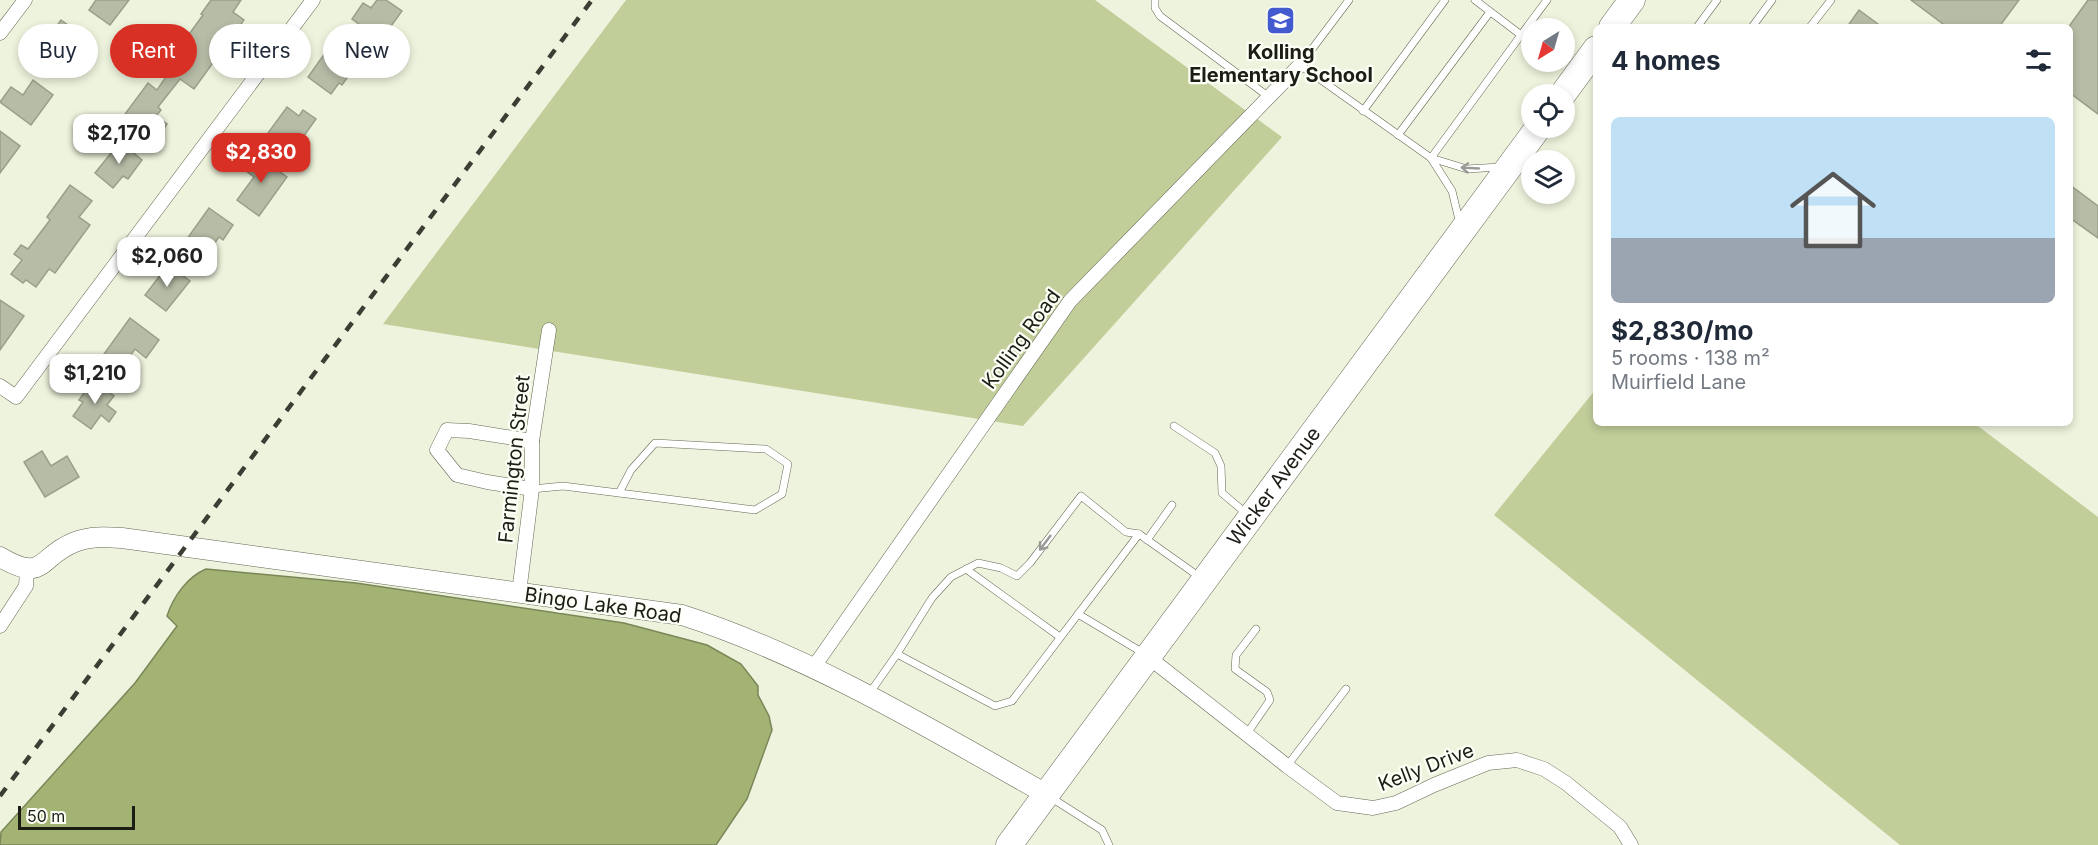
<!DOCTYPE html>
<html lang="en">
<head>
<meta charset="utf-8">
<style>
  body { margin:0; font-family:Inter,sans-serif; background:#f2f2f3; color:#1f2937; height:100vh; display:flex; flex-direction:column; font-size:22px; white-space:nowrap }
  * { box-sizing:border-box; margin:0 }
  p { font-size:20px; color:#747a83 }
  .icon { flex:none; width:33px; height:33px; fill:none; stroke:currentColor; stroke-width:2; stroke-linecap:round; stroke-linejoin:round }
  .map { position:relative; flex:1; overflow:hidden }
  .panel { position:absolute; left:1593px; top:24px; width:480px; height:402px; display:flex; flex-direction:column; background:#fff; border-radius:9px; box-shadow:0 3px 9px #0003 }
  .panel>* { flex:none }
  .guide { position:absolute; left:18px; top:24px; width:570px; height:54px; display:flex; gap:12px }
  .needle { width:39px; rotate:217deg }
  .buttons { position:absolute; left:1521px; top:18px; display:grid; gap:12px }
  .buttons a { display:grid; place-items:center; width:54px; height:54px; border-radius:50%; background:#fff; box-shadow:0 3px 9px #0003; font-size:30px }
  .scale { position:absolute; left:18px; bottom:15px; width:117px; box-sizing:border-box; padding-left:6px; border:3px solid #1c1e16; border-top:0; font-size:16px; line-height:21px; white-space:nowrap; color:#1c1e16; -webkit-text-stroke:4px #fcfff5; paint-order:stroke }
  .price { position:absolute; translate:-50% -51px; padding:0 14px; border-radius:12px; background:#fff; color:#222; font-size:20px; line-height:39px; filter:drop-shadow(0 2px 3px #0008) }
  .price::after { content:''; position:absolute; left:50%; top:36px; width:18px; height:14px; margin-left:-9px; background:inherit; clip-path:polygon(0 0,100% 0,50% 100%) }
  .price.selected { background:#d93025; color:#fff }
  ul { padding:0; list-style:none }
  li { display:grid; align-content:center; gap:12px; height:318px; padding:0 18px }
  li+li { border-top:2px solid #e0e1e3 }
  li span { display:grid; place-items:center; height:186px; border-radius:9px; color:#555 }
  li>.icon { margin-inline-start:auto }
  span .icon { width:108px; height:108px; fill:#fffc; stroke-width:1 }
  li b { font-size:26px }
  h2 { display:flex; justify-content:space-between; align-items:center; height:72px; padding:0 18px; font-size:26px }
  .chip { padding:0 21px; border-radius:27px; background:#fff; box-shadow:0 3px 9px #0003; font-size:21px; line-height:54px }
  .chip.selected { background:#d93025; color:#fff }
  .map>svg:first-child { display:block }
  .green { fill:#c1ce9a }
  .water { fill:#a3b374; stroke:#7a8658; stroke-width:1.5 }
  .building { fill:#b6bca6; stroke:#999f89; stroke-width:1.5 }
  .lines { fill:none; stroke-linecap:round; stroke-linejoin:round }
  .lane-casing { stroke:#626854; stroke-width:8 }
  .street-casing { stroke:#626854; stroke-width:15 }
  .secondary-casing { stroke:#626854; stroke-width:21 }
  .highway-casing { stroke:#626854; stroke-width:27 }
  .lane { stroke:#fff; stroke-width:7 }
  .street { stroke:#fff; stroke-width:14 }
  .secondary { stroke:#fff; stroke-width:20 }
  .highway { stroke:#fff; stroke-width:26 }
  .rail { stroke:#3c3e34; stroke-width:4.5; stroke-dasharray:10 10; stroke-linecap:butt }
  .oneway { stroke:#999a96 }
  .labels { text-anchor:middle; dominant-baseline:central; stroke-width:4.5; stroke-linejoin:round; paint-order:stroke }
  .poi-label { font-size:20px; font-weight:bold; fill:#1c1e16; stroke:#fcfff5 }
  .street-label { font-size:20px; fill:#1c1e16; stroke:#fcfff5 }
</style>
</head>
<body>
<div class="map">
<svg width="2098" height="845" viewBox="0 0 2098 845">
  <rect width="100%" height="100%" fill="#edf3dc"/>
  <g class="green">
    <polygon points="626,0 1095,0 1282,137 1023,426 383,324"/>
    <polygon points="1596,389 1596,423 1974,423 2098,517 2098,845 1900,845 1494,515"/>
  </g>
  <path class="water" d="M206,569l150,14 268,40 83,22 34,19 17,22v9l11,21 3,14 -25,69 -31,46h-716l1,-13 134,-149 42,-57 -10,-10c6,-19 20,-39 39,-47z"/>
  <g class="building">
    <polygon points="96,0 129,0 110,25 89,10"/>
    <polygon points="211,0 241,0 233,12 244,20 194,89 180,79 158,107 161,110 156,116 167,124 157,139 125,114 148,83 157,90 176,62 171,59 203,15 201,14"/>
    <polygon points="377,0 386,0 402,11 381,40 352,19 363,3 371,8"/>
    <polygon points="1911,0 2019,0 1999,27 1947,27"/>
    <polygon points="2088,0 2098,0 2098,114 2070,93 2070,25"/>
    <polygon points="1859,10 1882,27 1847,27"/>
    <polygon points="61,20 93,43 71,74 51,60 62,46 49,37"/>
    <polygon points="330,46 357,64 342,85 339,83 331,94 308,77"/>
    <polygon points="33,80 53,95 31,125 0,102 11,87 23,95"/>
    <polygon points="287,107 299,116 303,110 316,119 299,143 288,135 281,143 268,133"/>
    <polygon points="0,131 20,146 0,173"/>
    <polygon points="120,142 142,160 128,179 123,176 113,188 95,173"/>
    <polygon points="253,153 287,177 259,216 237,200 254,177 242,168"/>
    <polygon points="70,185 92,201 79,217 90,225 55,273 49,269 36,287 26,280 23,283 11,274 22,260 14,254 21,245 28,249 50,220 47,217"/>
    <polygon points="2070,185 2098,206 2098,238 2070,218"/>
    <polygon points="209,208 233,225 223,240 219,237 205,257 184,243"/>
    <polygon points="168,265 190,281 166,311 145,295"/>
    <polygon points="0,300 24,316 0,350"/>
    <polygon points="130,318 159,340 146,358 135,349 122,367 104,354"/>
    <polygon points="93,380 114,396 107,405 116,412 109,422 101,415 91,429 73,416 83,402 79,400"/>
    <polygon points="42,451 51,466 67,456 79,477 45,497 24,462"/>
  </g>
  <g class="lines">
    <defs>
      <g id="lane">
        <polyline points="1155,0 1155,8 1160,16 1269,97"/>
        <polyline points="1349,0 1300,65 1431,158 1467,169 1500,167"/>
        <polyline points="1697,27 1717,0"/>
        <polyline points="1752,27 1772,0"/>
        <polyline points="1810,27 1831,0"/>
        <polyline points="1521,35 1547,0"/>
        <polyline points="1363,111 1445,0"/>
        <polyline points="1398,135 1490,12"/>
        <polyline points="1431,158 1521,35 1475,0"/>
        <polyline points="1431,158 1452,191 1460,224"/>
        <polyline points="1174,426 1215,453 1221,466 1222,493 1248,515"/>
        <polyline points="532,489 563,486 755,510 782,494 788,464 766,449 655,443 631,470 619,493"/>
        <polyline points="1147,540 1172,505"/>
        <polyline points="966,569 1060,637"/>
        <polyline points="1078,614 1145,654"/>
        <polyline points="897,654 932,598 951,577 978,563 1001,568 1017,576 1030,563 1081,496 1126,532 1139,534"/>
        <polyline points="869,694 897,654 995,706 1012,701 1139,534 1201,578"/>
        <polyline points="1246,735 1270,700 1267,692 1235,669 1236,655 1256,629"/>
        <polyline points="1287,766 1346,689"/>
        <polyline points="1050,797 1102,830 1109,845"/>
      </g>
      <g id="street">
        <polyline points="0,33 25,0"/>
        <polyline points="0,386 16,397 313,0"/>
        <polyline points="532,489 487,482 457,475 437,450 447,430 469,431 532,441"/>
        <polyline points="519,593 532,489 532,441 549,330"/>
        <polyline points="0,626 26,586 27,569"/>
        <polyline points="1147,656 1287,766 1337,803 1373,808 1396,803 1434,785 1488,763 1517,760 1544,769 1566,783 1620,827 1631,845"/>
        <polyline points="813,668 1070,301 1300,65"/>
      </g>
      <path id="secondary" d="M0,557c46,27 38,-1 75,-15 15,-6 31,-5 47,-4l560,77c125,40 249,114 364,179"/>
      <g id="highway">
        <polyline points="1612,27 1632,0"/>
        <polyline points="1563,94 1596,49"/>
        <path id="s1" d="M1009,845l529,-717"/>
      </g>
    </defs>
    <use href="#lane" class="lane-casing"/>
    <use href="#street" class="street-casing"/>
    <use href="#secondary" class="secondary-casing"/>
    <use href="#highway" class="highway-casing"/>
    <use href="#lane" class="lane"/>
    <use href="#street" class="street"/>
    <use href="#secondary" class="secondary"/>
    <use href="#highway" class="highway"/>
    <polyline class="rail" points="0,796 592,0"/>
  </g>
  <defs><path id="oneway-shaft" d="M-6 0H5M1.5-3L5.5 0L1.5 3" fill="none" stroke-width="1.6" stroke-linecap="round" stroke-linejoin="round" transform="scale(1.5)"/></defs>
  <g class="oneway">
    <use href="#oneway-shaft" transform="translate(1470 168) rotate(-177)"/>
    <use href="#oneway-shaft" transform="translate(1045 543) rotate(127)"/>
  </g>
  <defs>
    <symbol id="school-square" viewBox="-11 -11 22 22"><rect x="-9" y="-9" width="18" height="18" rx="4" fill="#435bcf" stroke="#fcfff5"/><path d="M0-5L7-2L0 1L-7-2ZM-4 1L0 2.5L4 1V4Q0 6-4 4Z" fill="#fff"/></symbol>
  </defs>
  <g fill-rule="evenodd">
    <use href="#school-square" x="1264" y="4" width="33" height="33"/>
  </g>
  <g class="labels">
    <g class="poi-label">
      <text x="1281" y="52">Kolling<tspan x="1281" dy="23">Elementary School</tspan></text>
    </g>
    <g class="street-label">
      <text transform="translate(1021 339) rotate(-54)">Kolling Road</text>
      <text transform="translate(514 459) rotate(-84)">Farmington Street</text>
      <text stroke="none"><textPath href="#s1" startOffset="446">Wicker Avenue</textPath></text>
      <text transform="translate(603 605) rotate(8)">Bingo Lake Road</text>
      <text transform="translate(1426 767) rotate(-21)">Kelly Drive</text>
    </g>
  </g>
</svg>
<div class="buttons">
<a><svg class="needle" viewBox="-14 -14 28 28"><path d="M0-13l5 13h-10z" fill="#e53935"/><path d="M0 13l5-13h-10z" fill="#747a83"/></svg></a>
<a><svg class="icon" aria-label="locate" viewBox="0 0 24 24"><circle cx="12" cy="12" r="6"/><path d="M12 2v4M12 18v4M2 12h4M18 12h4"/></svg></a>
<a><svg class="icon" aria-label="layers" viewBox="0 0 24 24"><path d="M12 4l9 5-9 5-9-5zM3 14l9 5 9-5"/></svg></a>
</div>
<div class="scale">50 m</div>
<b class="price" style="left:119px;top:165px">$2,170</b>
<b class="price selected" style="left:261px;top:184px">$2,830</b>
<b class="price" style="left:167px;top:288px">$2,060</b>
<b class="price" style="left:95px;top:405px">$1,210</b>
<div class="guide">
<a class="chip">Buy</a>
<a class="chip selected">Rent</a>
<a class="chip">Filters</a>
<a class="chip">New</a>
</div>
<section class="panel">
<h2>4 homes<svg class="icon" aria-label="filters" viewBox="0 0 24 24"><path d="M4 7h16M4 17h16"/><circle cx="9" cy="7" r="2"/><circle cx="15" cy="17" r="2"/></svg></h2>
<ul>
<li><span style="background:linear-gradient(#bfe0f5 65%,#9aa5b1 0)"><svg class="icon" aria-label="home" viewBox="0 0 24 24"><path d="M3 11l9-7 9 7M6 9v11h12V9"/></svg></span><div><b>$2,830/mo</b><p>5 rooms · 138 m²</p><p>Muirfield Lane</p></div></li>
</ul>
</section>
</div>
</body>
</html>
